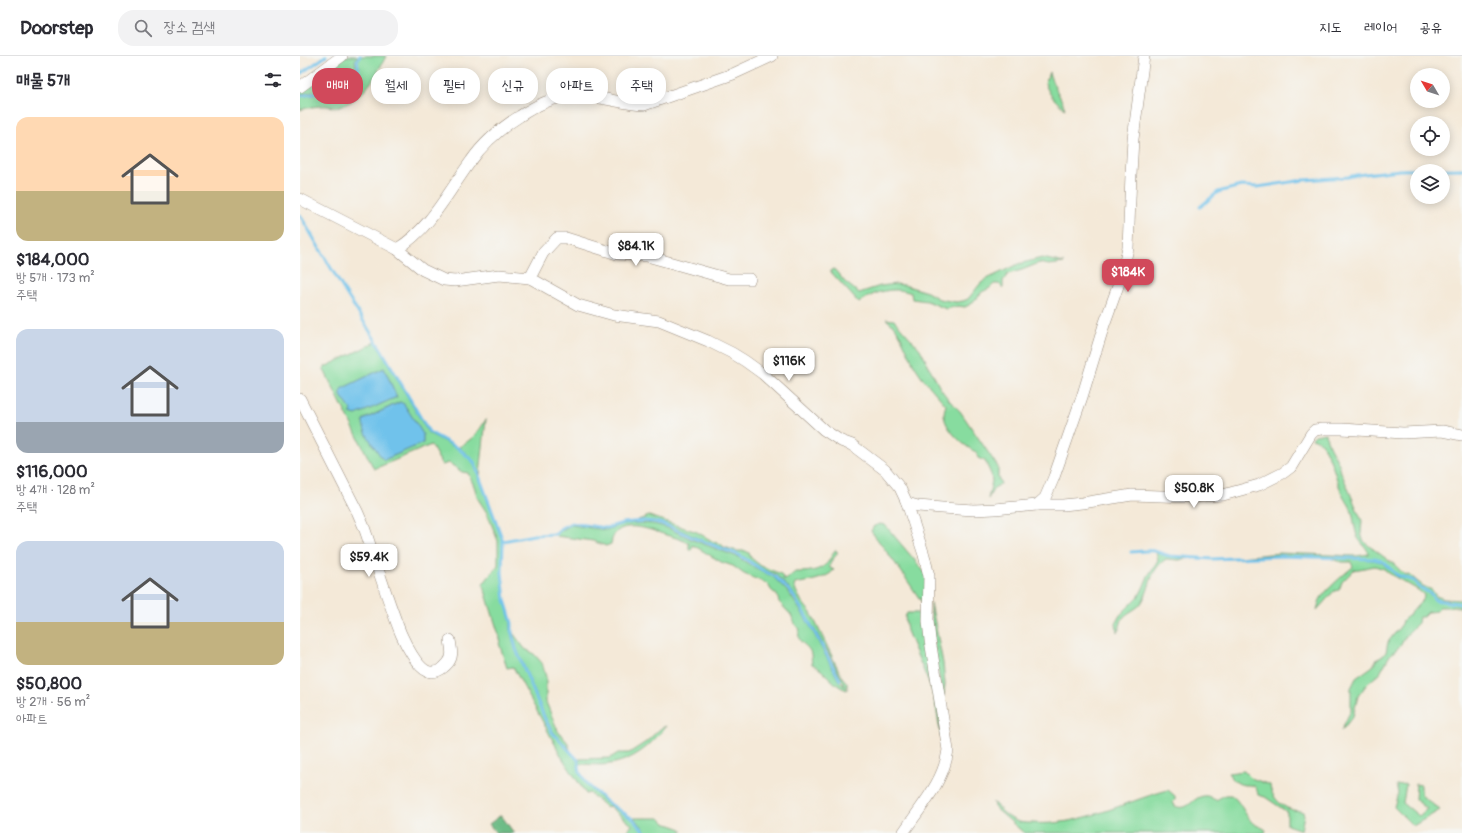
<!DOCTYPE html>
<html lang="ko">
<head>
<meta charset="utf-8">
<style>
  body { margin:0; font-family:Pangolin,"Poor Story",sans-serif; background:#f2f2f3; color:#2b2b33; height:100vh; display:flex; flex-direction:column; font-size:15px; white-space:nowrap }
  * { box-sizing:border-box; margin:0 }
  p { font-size:13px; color:#7c7c81 }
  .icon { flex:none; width:22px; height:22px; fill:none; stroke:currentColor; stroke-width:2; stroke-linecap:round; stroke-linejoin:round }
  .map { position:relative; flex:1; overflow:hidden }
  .details { display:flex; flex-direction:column; background:#fff; width:300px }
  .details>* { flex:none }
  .banner { position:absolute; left:12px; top:12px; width:380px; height:36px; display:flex; gap:8px }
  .needle { width:26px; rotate:309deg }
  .fabs { position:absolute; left:1110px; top:12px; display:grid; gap:8px }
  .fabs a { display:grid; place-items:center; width:40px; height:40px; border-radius:50%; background:#fff; box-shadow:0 2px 10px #0003; font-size:20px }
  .price { position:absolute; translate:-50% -34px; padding:0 9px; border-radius:8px; background:#fff; color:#222; font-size:13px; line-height:26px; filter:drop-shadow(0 1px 2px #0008) }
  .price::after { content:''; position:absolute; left:50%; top:24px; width:12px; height:9px; margin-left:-6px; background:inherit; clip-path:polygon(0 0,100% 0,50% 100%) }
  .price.current { background:#d1495b; color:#fff }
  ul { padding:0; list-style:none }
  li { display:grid; align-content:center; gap:8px; height:212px; padding:0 16px }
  li span { display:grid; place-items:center; height:124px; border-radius:12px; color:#555 }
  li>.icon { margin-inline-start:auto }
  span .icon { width:72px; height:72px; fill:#fffc; stroke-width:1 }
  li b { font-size:17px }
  h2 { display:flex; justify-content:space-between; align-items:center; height:48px; padding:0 16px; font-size:17px }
  .tag { padding:0 14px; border-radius:16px; background:#fff; box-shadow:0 2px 10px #0003; font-size:14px; line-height:36px }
  .tag.current { background:#d1495b; color:#fff }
  header { display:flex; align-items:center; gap:24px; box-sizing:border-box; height:56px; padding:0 20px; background:#fff; border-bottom:1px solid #e1e1e2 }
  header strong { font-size:19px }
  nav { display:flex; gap:22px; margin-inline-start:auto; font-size:14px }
  .search { width:280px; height:36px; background:#f2f2f3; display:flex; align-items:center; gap:10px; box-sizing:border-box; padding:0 14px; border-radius:16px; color:#7c7c81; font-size:15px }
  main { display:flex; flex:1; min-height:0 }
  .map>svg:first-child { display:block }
  .green { fill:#87dc9f; stroke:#61835e; fill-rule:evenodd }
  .forest { fill:#6dbc86; stroke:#547352 }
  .water { fill:#70c2eb; stroke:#567684 }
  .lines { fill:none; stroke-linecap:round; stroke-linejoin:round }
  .stream { stroke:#70c2eb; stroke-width:3 }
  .minor-casing { stroke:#988a7b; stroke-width:12 }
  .minor { stroke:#fff; stroke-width:11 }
</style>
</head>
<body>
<header>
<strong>Doorstep</strong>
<div class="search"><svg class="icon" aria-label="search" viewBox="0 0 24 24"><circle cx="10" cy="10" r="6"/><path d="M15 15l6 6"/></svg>장소 검색</div>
<nav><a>지도</a><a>레이어</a><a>공유</a></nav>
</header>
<main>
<section class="details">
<h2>매물 5개<svg class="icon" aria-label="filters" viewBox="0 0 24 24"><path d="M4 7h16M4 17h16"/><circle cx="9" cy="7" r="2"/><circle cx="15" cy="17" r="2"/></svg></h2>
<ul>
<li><span style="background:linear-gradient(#ffd9b3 60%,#c2b280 0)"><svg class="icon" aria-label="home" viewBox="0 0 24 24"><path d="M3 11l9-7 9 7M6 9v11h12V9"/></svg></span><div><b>$184,000</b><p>방 5개 · 173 m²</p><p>주택</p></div></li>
<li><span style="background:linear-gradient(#c9d6e8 75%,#9aa5b1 0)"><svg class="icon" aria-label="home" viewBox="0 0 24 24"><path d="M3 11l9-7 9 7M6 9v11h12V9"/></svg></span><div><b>$116,000</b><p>방 4개 · 128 m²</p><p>주택</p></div></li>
<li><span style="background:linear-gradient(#c9d6e8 65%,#c2b280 0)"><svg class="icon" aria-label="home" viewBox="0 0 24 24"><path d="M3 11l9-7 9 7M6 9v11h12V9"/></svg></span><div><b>$50,800</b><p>방 2개 · 56 m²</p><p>아파트</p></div></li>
</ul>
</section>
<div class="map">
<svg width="1162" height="777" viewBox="0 0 1162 777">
  <rect width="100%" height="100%" fill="#f6f6f2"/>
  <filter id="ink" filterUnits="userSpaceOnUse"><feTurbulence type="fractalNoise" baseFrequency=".025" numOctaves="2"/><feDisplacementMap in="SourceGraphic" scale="8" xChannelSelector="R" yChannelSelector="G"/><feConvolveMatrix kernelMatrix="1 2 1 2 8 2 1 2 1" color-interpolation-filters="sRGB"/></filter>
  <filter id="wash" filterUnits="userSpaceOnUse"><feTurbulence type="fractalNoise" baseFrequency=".012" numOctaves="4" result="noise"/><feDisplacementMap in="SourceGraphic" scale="16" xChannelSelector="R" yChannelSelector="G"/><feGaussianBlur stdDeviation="0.9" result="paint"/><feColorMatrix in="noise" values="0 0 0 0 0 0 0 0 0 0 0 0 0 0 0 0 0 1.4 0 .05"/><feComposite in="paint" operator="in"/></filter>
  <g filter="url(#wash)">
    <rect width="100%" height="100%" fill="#f4e9d8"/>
    <g class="green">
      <polygon points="44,0 58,0 55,4 57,16 30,34 0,38 0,33"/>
      <path d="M61,0h25c-10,20 -25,49 -52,51 -4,0 -8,-2 -12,-1 -8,0 -15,2 -22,4v-13l31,-5 29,-18 -2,-13z"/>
      <path d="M749,16c3,13 12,24 16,37 -11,-10 -15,-12 -20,-26z"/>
      <path d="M742,202l22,5 -15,2 -10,-2 -17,7 -14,4 -5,7v7l-4,-4h-5l-4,4 -8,4 -11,12 -6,3 -7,-1 -12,3 -19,-8 -15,-2 -1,-6c-17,-7 -38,-1 -52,10l-29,-32 4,-2 11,13 14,11 21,-7 16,-2 8,1 23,7 12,7 17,3 7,-1 5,-2 12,-15 5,-4 33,-16z"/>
      <path d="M586,263l8,1 26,29 20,39 9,12 11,11 38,56v10l3,7 -7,4 -6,11 4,-18 -1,-7 -6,-13 -7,-3 -2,-6c-11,-5 -32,-23 -32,-38 0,-3 1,-6 2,-9l-22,-25 -10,-15 -13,-28 -6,-10z"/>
      <path d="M76,286l52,91 30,16 15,13 30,79 -1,31 3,28 6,23v10l4,16 30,70 6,13 26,28 3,13 7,12 19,18 27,17 12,13h-19l6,-8 -23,-19 -2,2 -18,-15 -3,1 -23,-35 -50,-92 -6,1 -8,-25 2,-1 -18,-58 15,-19v-24l-11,-28 -9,-14 -4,-13 -6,-13 -6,-1 -13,-9 -7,2 -11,-20 -57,24 -51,-101zM100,346l-5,53 -11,5 -21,-40z"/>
      <path d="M186,363l-6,56 -6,-14 -15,-14c13,-8 19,-13 27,-28z"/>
      <path d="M1026,377c0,14 13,25 15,39l21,49 -1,12 2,7 5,5 27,20 9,9 7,2 12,10 9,4 4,6 8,3 16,1h2v4l-26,-5 -5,-5 -13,-9 -4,-5 -16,-5 -16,-14 -8,-2 -93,-4 -42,2 41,-4 76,3 13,-2c-2,-7 -9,-11 -12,-18 -3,-9 -3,-18 -6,-27 -2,-6 -7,-10 -9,-16 -7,-14 -13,-52 -30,-55l3,-3z"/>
      <path d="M349,460l48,16 17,10 7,2 3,3 13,4h9l3,2 2,5 10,8 20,8 3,6 3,-1 8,-7c11,0 25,0 33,-10 3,-4 4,-8 7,-12l2,1v3c-3,4 -8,8 -7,14l4,2c-9,10 -26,11 -39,14l-1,3 8,15 9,11 31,64 5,6v7c-14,-4 -22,-20 -35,-26 -1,-4 0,-9 -2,-13 -5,-9 -15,-8 -10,-22l-4,-3 -5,-11 -12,-13 -2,-7 -6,-5 -3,-6 -24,-10 -11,-8 -12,-4 -28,-17 -2,5h-2v-7l-5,-2c-6,-3 -12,-4 -18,-6 -17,-6 -51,-19 -55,9l-5,2 -13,-5 -37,-5 6,-6 9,-5 35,5 17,-6 20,-1 11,1 14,4 25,12 45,17 12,8 23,12 16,16 17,26 33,62 6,6 -16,-33 -37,-63 -17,-17 -13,-5 -23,-15 -44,-17 -26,-12 -14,-4 -17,-1z"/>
      <polygon points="580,468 585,469 628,520 627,550 623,548 601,515 571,475 574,470"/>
      <path d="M856,496l7,3 25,3 -9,2 -13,-1c-18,13 -14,27 -24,43 -4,7 -16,11 -19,16 -3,4 -2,10 -6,14l-1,-10 4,-7 19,-19 4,-8 5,-12 10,-16z"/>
      <path d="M1031,502l43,2 7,2 16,14 16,5 4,5 14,9 4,5 27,5v2h-23l-2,4 -9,1 -5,5h-4l-1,6 -10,10 -10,15 -8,7 -10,18 -13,11 -9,12 -5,20 -10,13 -2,2 10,-21v-22l5,-10 17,-12 3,-6 7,-4 3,-4 2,-10 14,-18 1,-4c8,-5 13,-14 20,-20l1,-5 -6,-5 -28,-16 -6,-5 -9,-3 -21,4 -12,12 -3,8 -5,1 -17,19c1,-4 2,-9 4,-12 4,-7 25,-26 32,-31l-2,-5h-10z"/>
      <polygon points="631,547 643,607 645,628 643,647 631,567"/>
      <polygon points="607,557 627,557 644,699 636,651 631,632 607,575 605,561"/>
      <polygon points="213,577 225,593 233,597 242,607 246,621 246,646 258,675 268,687 270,694 253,675 246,663 217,593"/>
      <path d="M366,670c-17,22 -35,37 -65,39 -7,0 -14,-1 -22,-1v-5l31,-1 8,-5h11l17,-11 14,-13z"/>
      <path d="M944,715l7,7 19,7c0,9 10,21 20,24 4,2 9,1 13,3l1,3 -3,15 -14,-5v-13l-22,-15 -7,-2c-2,-15 -11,-7 -20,-12 -4,-2 -7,-6 -10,-10z"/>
      <polygon points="1106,728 1103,747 1119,760 1127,753 1115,743 1116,728 1121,729 1121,739 1140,754 1113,770 1094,751 1098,737 1096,729"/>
      <path d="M868,734l7,6v4l-2,2 2,4c14,6 17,-9 29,-10 5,-1 8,3 12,4l9,-5h6c9,6 12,16 19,25 4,6 11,6 16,10l-1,3h-241l-30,-26 -1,-5c6,7 13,14 21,18 6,3 12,3 18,3 48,4 91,-21 136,-33z"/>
      <polygon points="334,762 360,762 365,767 382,773 382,777 347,777 342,770"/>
    </g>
    <polygon class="forest" points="201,759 214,777 196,777 189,768"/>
    <g class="water">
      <polygon points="84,312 97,341 56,359 50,357 52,355 41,340 41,333"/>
      <path d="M100,346l4,2 19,30v9l-39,17 -3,-3c-6,-10 -19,-25 -18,-37z"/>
    </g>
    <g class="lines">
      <g class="stream">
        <polyline points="0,18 26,0"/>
        <polyline points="0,40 30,35 59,17 57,4 60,0"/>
        <polyline points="900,151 918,136 941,130 958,131 1004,124 1048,121 1056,119 1100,114 1162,113"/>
        <polyline points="0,159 45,236 81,293 129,376 158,392 174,406 203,485 202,516 205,544 212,567 212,577 216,593 245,663 252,676 278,704 280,717 288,729 307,746 333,763 346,777"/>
        <polyline points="203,485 234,479 255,478 261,472 271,467 306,472 323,467 343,465 355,466 368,470 394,482 439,499 462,514 474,520 491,536 507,562 540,624"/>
        <path d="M831,496c8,0 16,-2 23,-1 6,1 10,4 16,5l42,3 69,-3 93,3 8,2 15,14 17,6 4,5 13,8 4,6 27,4"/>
      </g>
    </g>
  </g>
  <g filter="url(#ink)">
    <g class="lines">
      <defs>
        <g id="minor">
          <polyline points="0,31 42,0"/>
          <path d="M0,143l97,50 26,21 21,10 11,1 44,-6 31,3 48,27 36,10 45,6 49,20 24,12 13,8 18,13 61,56 17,11 11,4 33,25 15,18 7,15 17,52 5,21 -1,45 2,19 18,110c-4,32 -27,56 -45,83"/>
          <path d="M97,193c34,-21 51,-57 74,-88 13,-19 30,-33 49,-45 15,-10 30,-18 48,-20 25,-3 50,8 76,9l89,-31 39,-18"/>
          <polyline points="230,222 243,197 257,182 266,182 317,198 347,200 429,223 450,223"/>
          <path d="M0,343l57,112 7,16c12,35 23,72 37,107 4,9 16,33 26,37 8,3 16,-2 21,-8 6,-7 3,-15 2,-23"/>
          <polyline points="607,447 618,450 642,452 674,454 695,453 737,449 763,449 782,447 832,439 889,441 923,439 959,429 983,417 991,411 1011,378 1015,374 1022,373 1042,373 1103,377 1142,375 1162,379"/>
          <polyline points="737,449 745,442 754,421 782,341 804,269 822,219 828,192 831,119 833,83 844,0"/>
        </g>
      </defs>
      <use href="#minor" class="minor-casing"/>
      <use href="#minor" class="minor"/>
    </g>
  </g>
</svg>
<div class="fabs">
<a><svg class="needle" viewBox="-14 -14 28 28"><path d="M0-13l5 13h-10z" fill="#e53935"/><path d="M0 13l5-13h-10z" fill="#7c7c81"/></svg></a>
<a><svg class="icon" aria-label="locate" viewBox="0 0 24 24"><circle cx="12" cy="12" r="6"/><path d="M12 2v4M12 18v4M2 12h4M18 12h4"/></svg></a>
<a><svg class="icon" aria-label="layers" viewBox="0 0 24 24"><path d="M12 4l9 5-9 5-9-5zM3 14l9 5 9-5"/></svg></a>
</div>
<b class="price" style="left:336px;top:211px">$84.1K</b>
<b class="price current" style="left:828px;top:237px">$184K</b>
<b class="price" style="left:489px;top:326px">$116K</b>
<b class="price" style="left:894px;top:453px">$50.8K</b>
<b class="price" style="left:69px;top:522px">$59.4K</b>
<div class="banner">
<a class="tag current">매매</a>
<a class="tag">월세</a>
<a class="tag">필터</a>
<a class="tag">신규</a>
<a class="tag">아파트</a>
<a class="tag">주택</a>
</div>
</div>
</main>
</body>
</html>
